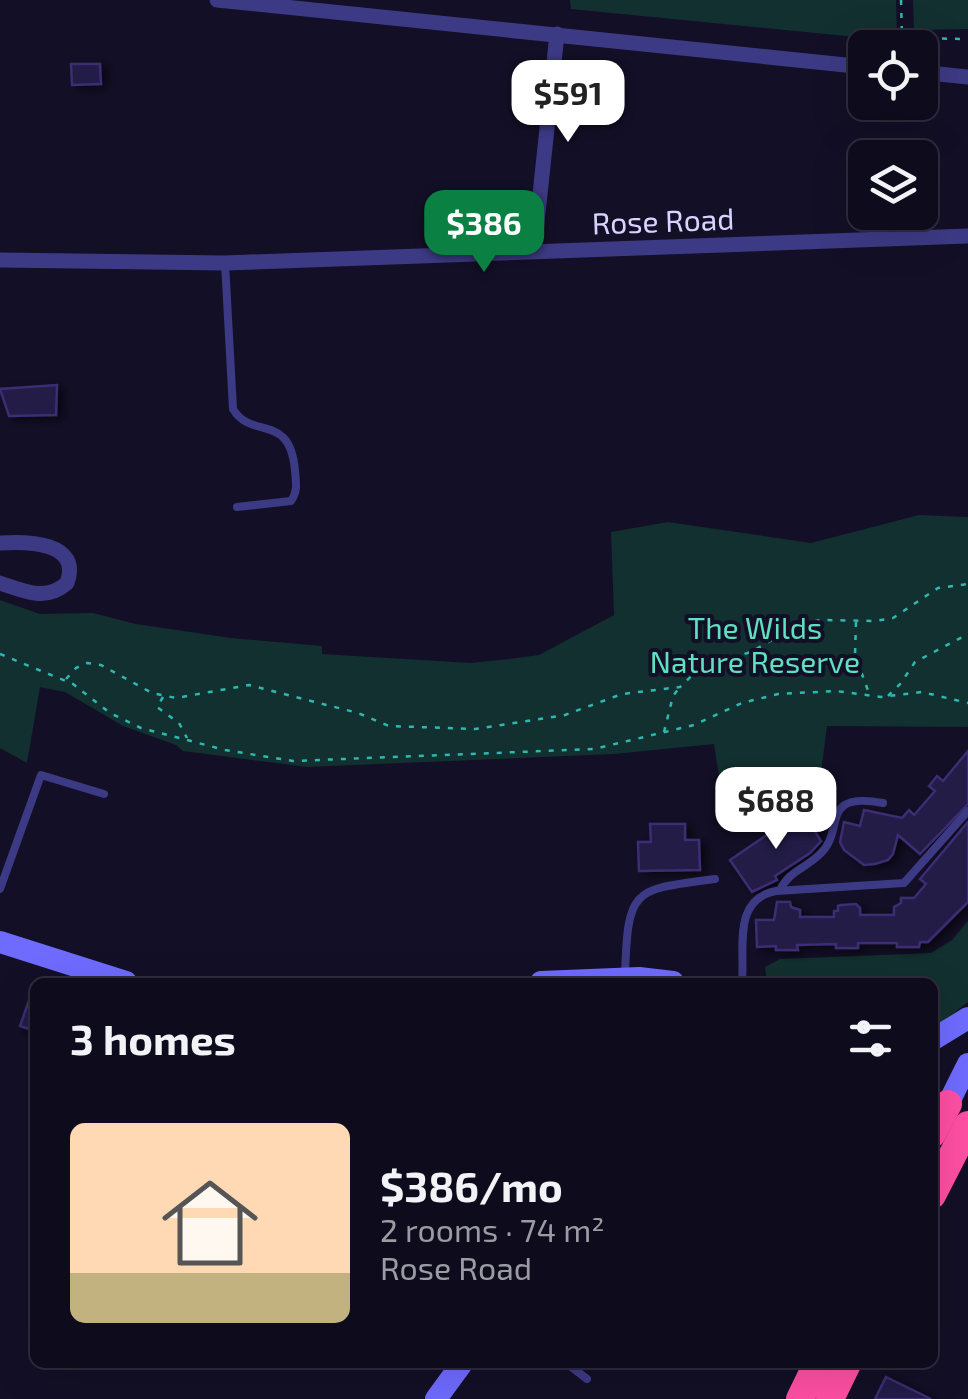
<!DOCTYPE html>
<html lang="en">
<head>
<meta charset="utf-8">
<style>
  body { margin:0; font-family:"Exo 2",sans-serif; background:#171425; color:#f1f3f6; height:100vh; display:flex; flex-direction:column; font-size:38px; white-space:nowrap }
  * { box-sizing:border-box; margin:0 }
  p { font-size:32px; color:#9b9ba3 }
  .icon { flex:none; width:55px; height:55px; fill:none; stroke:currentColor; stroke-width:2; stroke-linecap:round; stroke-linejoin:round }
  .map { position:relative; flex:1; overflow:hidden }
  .side { position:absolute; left:30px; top:978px; width:908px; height:390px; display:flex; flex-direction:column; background:#0e0b1c; border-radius:15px; box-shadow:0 10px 40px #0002,0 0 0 2px #2e2b3b }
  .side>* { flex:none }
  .tools { position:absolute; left:848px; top:30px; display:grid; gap:20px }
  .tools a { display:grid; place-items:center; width:90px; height:90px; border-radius:15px; background:#0e0b1c; box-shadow:0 10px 40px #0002,0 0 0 2px #2e2b3b; font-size:50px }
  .price { position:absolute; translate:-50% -85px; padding:0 22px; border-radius:20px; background:#fff; color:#222; font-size:32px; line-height:65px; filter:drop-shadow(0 2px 5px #0008) }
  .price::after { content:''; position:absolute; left:50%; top:60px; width:30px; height:22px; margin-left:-15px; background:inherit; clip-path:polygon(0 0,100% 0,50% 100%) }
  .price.active { background:#0b8043; color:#fff }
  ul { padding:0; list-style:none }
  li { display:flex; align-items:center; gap:30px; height:250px; padding:0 40px }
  li span { display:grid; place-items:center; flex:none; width:280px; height:200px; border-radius:15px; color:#555 }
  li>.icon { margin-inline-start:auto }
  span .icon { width:120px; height:120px; fill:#fffc; stroke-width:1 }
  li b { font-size:42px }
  h2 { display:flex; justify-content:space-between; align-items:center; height:120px; padding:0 40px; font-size:42px }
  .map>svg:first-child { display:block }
  .green { fill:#12302f }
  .building { fill:#241b47; stroke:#3b2d73; stroke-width:2.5; filter:url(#shadow) }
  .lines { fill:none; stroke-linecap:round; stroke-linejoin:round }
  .path { stroke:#2fb8b0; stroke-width:2.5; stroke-dasharray:5 8; stroke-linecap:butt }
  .lane { stroke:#3d3a85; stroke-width:8 }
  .street { stroke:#3d3a85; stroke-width:15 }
  .secondary { stroke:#6f6bff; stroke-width:22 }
  .highway { stroke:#ff4fa3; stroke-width:28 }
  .labels { text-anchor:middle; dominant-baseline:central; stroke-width:8; stroke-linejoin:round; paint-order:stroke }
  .street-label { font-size:30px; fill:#d9d4ff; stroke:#130f26 }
  .park-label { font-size:30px; fill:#5fe0c0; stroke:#130f26 }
</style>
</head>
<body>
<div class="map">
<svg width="968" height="1399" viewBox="0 0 968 1399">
  <defs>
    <filter id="shadow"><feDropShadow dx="5.5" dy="3" stdDeviation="5" flood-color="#0009"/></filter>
  </defs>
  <rect width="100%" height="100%" fill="#130f26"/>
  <g class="green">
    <polygon points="570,0 896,0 897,41 571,9"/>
    <polygon points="913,0 968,0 968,29 914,30"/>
    <polygon points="919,515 968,517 968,727 827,726 820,781 722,795 714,744 614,754 307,767 183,751 176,745 123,726 65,692 40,687 27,763 0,748 0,600 40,614 93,613 136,624 231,638 322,646 322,654 471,663 509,659 539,655 614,615 611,532 668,522 811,543"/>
    <polygon points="968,921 968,1002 933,1029 932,982 767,982 765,967 780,959 931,953 952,940"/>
  </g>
  <g class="building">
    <polygon points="71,64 100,64 101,84 72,85"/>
    <polygon points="57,385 56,415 9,416 0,389"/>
    <polygon points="968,751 968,804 920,854 898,835 893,854 888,860 875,864 864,865 844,850 840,842 844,822 860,826 864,810 902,818 909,810 914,815 935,791 929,786 937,776 943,781"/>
    <polygon points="802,811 821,841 810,853 775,876 777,880 752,892 730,860"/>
    <polygon points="968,822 968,902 928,942 920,942 919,947 897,947 897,943 858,943 858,948 836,948 836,944 797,945 798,950 776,950 776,946 757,947 756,920 774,920 777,902 790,902 791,907 800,910 800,917 834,917 834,911 838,911 838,906 841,905 856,904 860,908 860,915 894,915 894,907 901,903 901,898 914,898 926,884 920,879"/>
    <polygon points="650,824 685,824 685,840 699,840 700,870 639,871 638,842 651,842"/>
    <polygon points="33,989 35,989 35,1031 20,1026"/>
    <polygon points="886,1377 931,1399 875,1399"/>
  </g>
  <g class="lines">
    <g class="path">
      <polyline points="901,0 902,38 968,39"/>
      <polyline points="856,622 855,655 870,696"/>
      <polyline points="0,654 73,684 110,713 141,728 225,750 293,761 594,749 694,725 742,703 778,694 836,691 881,697 922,692 968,703"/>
      <polyline points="66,679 76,668 87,663 101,665 152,693 176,698 249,685 358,713 389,726 475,729 565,715 622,694 680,687 702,666 751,652 800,624 821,620 875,621 893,618 938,588 968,584"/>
      <polyline points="888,696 901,683 915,662 968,634"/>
      <polyline points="163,697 157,707 179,723 187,738"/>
      <polyline points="664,732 673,696 679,688"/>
    </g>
    <g class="lane">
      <path d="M225,263l8,146c19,32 57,2 62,62 1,12 3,20 -4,30l-54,6"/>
      <polyline points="0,889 41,775 104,794"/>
      <path d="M780,890c10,-20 25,-21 40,-36 26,-23 -2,-63 63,-51"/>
      <path d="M625,974c3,-87 8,-84 90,-95"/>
      <path d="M742,982c3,-33 -10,-83 34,-91l128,-8 64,-72"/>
      <polyline points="565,1362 587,1379"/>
    </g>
    <g class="street">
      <polyline points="217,0 865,67"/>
      <polyline points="920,72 968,77"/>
      <polyline points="534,251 557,34"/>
      <polyline points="0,260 225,263 968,236"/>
      <path d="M0,543c27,-2 82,-1 67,40 -21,19 -43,8 -67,0"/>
    </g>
    <g class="secondary">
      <polyline points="0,942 126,982"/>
      <polyline points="541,982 639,978 673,982"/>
      <polyline points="932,1040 968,1018"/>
      <polyline points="948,1104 968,1064"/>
      <polyline points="436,1399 463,1362"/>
    </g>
    <g class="highway">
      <polyline points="932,1134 948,1104"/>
      <polyline points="932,1195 968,1125"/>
      <polyline points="800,1399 818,1362"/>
      <polyline points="830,1399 848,1362"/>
    </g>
  </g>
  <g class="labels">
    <g class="street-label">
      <text transform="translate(663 220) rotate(-2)">Rose Road</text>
    </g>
    <g class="park-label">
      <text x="755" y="627">The Wilds<tspan x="755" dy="34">Nature Reserve</tspan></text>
    </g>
  </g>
</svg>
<div class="tools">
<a><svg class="icon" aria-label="locate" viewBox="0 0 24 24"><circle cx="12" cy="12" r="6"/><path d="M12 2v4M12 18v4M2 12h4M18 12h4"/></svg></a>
<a><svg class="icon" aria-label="layers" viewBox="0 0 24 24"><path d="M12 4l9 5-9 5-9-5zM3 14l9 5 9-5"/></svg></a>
</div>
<b class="price" style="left:568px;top:145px">$591</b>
<b class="price active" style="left:484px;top:275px">$386</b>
<b class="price" style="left:776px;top:852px">$688</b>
<section class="side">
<h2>3 homes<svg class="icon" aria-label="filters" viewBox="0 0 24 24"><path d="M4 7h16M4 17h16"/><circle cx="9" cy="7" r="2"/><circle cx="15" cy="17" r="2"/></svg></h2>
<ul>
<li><span style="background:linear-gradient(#ffd9b3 75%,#c2b280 0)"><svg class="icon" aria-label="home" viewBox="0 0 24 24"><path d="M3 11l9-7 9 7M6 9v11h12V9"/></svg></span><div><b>$386/mo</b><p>2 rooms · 74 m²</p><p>Rose Road</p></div></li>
</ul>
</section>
</div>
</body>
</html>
